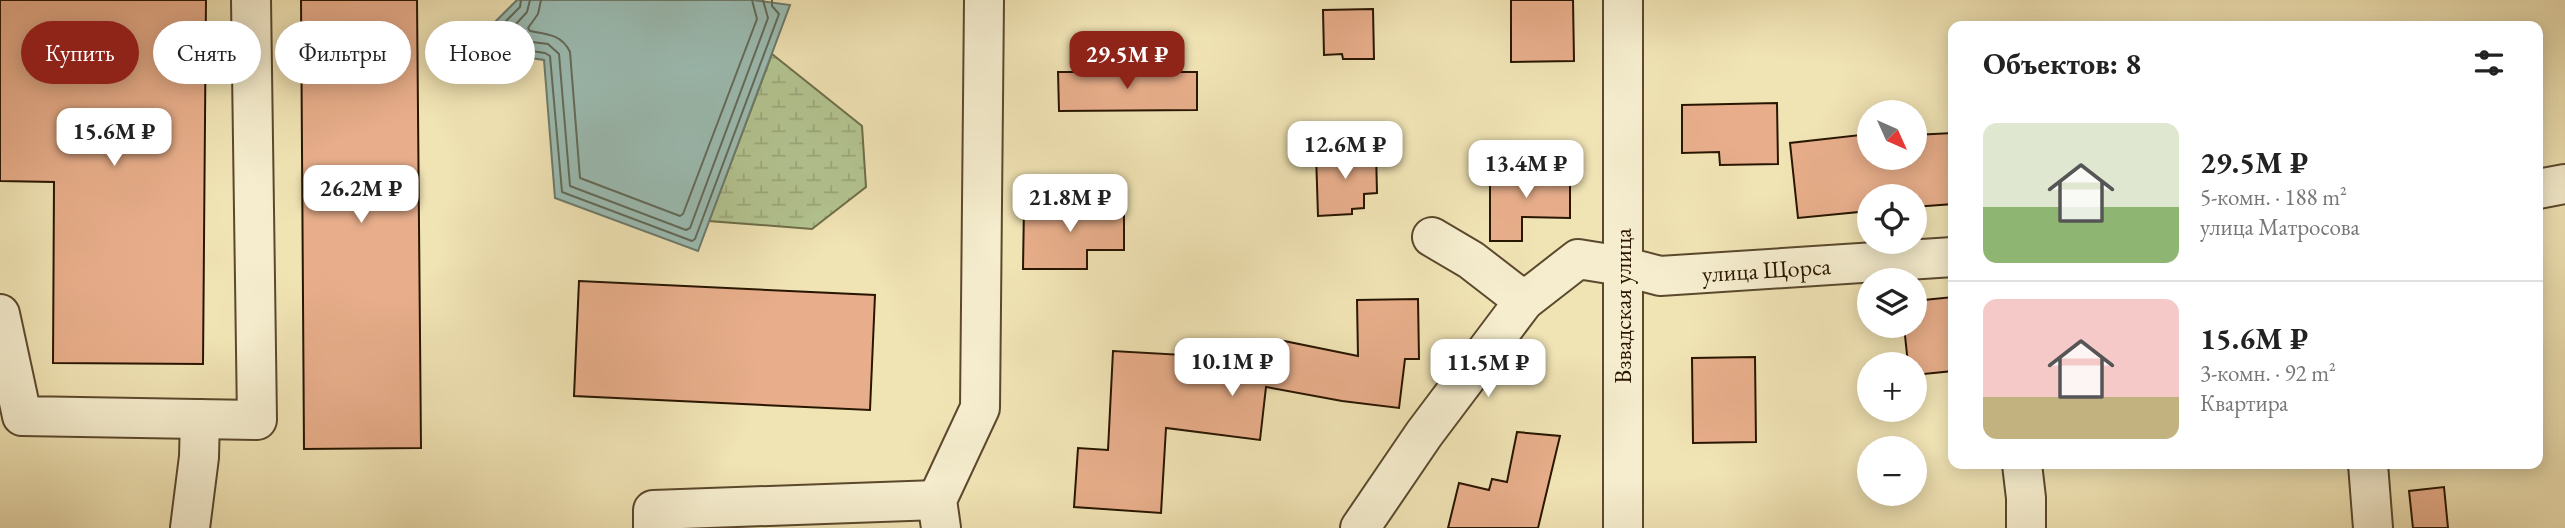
<!DOCTYPE html>
<html lang="ru">
<head>
<meta charset="utf-8">
<style>
  body { margin:0; font-family:"EB Garamond",serif; background:#f6f6f6; color:#222; height:100vh; display:flex; flex-direction:column; font-size:26px; white-space:nowrap }
  * { box-sizing:border-box; margin:0 }
  p { font-size:23px; color:#767676 }
  .icon { flex:none; width:38px; height:38px; fill:none; stroke:currentColor; stroke-width:2; stroke-linecap:round; stroke-linejoin:round }
  .map { position:relative; flex:1; overflow:hidden }
  .sheet { position:absolute; left:1948px; top:21px; width:595px; height:448px; display:flex; flex-direction:column; background:#fff; border-radius:14px; box-shadow:0 4px 18px #0003 }
  .sheet>* { flex:none }
  .guide { position:absolute; left:21px; top:21px; width:665px; height:63px; display:flex; gap:14px }
  .needle { width:46px; rotate:135deg }
  .tools { position:absolute; left:1857px; top:100px; display:grid; gap:14px }
  .tools a { display:grid; place-items:center; width:70px; height:70px; border-radius:50%; background:#fff; box-shadow:0 4px 18px #0003; font-size:35px }
  .price { position:absolute; translate:-50% -60px; padding:0 16px; border-radius:14px; background:#fff; color:#222; font-size:23px; line-height:46px; filter:drop-shadow(0 2px 4px #0008) }
  .price::after { content:''; position:absolute; left:50%; top:42px; width:21px; height:16px; margin-left:-10px; background:inherit; clip-path:polygon(0 0,100% 0,50% 100%) }
  .price.on { background:#8f2418; color:#fff }
  ul { padding:0; list-style:none }
  li { display:flex; align-items:center; gap:21px; height:175px; padding:0 35px }
  li+li { border-top:2px solid #e0e0e0 }
  li span { display:grid; place-items:center; flex:none; width:196px; height:140px; border-radius:14px; color:#555 }
  li>.icon { margin-inline-start:auto }
  span .icon { width:84px; height:84px; fill:#fffc; stroke-width:1 }
  li b { font-size:30px }
  h2 { display:flex; justify-content:space-between; align-items:center; height:84px; padding:0 35px; font-size:30px }
  .tag { padding:0 24px; border-radius:32px; background:#fff; box-shadow:0 4px 18px #0003; font-size:24px; line-height:63px }
  .tag.on { background:#8f2418; color:#fff }
  .map>svg:first-child { display:block }
  .wetland { fill:url(#wetland-marsh); stroke:#6e6e49; stroke-width:2 }
  .water { fill:#9bbdb4; stroke:#6d7a6c; stroke-width:2 }
  .lines { fill:none; stroke-linecap:round; stroke-linejoin:round }
  .shore { stroke:#626a5a; stroke-width:2 }
  .building { fill:#e8ae8b; stroke:#291600; stroke-width:2 }
  .minor-casing { stroke:#5b492d; stroke-width:42 }
  .minor { stroke:#f5edce; stroke-width:38 }
  .labels { text-anchor:middle; dominant-baseline:central; stroke-width:5; stroke-linejoin:round; paint-order:stroke }
  .street-label { font-size:24px; fill:#291600; stroke:#f5edce }
</style>
</head>
<body>
<div class="map">
<svg width="2565" height="528" viewBox="0 0 2565 528">
  <defs>
    <pattern id="wetland-marsh" width="20" height="14" patternUnits="userSpaceOnUse" patternTransform="scale(1.75)"><rect width="20" height="14" fill="#b3c592"/><path d="M1 5h8M5 5V1M11 12h8M15 12V8" fill="none" stroke="#9aa87c"/></pattern>
  </defs>
  <rect width="100%" height="100%" fill="#f0e3b4"/>
  <filter id="stains"><feTurbulence type="fractalNoise" baseFrequency=".00286" numOctaves="4"/><feColorMatrix values="0 0 0 0 .2 0 0 0 0 .09 0 0 0 0 .02 0 0 0 .5 -.17"/></filter>
  <radialGradient id="worn" r=".72"><stop offset=".6" stop-color="#630" stop-opacity="0"/><stop offset="1" stop-color="#630" stop-opacity=".3"/></radialGradient>
  <polygon class="wetland" points="772,54 862,126 866,187 812,229 709,221"/>
  <polygon class="water" points="517,0 753,0 790,5 698,251 555,198 544,60 444,46 450,32 494,23"/>
  <g class="lines">
    <g class="shore">
      <polyline points="521,0 520,7 498,29 468,35 466,39 469,42 545,53 550,56 562,192 692,241 695,239 779,14 772,6 772,0"/>
      <polyline points="530,0 527,12 505,36 508,39 548,44 559,54 570,186 686,230 690,228 768,18 763,0"/>
      <path d="M541,0l-3,14 -10,14 2,3c18,3 32,4 40,21l10,126 100,38 3,-2 74,-195 -5,-19"/>
    </g>
  </g>
  <g class="building">
    <polygon points="0,0 206,0 203,364 53,363 54,182 0,181"/>
    <polygon points="301,0 417,0 421,448 304,449"/>
    <polygon points="1511,0 1573,0 1574,61 1511,62"/>
    <polygon points="1373,9 1374,59 1343,59 1342,54 1324,55 1323,10"/>
    <polygon points="1058,72 1197,72 1197,110 1059,111"/>
    <polygon points="1777,103 1778,164 1720,165 1719,152 1682,153 1682,105"/>
    <polygon points="1953,133 1953,204 1914,207 1914,196 1869,196 1869,211 1798,218 1790,143 1869,134 1869,158 1914,158 1914,135"/>
    <polygon points="1376,151 1377,193 1364,194 1364,208 1352,209 1352,214 1318,216 1316,154"/>
    <polygon points="1490,170 1570,171 1570,218 1522,217 1522,241 1490,241"/>
    <polygon points="1024,205 1124,205 1124,250 1087,250 1087,269 1023,269"/>
    <polygon points="579,281 875,295 870,410 574,396"/>
    <polygon points="1953,297 1953,371 1914,375 1914,364 1908,364 1904,326 1914,326 1914,301"/>
    <polygon points="1418,299 1419,359 1405,359 1399,408 1342,401 1266,387 1260,440 1166,428 1161,513 1074,507 1078,448 1108,450 1113,351 1218,357 1218,339 1283,344 1284,341 1358,356 1357,300"/>
    <polygon points="1755,357 1756,442 1693,443 1692,358"/>
    <polygon points="1517,432 1560,436 1538,528 1448,528 1459,483 1489,490 1492,479 1507,482"/>
    <polygon points="2444,487 2448,528 2413,528 2409,491"/>
  </g>
  <g class="lines">
    <defs>
      <g id="minor">
        <polyline points="1623,0 1623,528"/>
        <polyline points="2538,189 2565,184"/>
        <polyline points="1432,237 1471,260 1524,301"/>
        <polyline points="0,314 22,416 257,420 251,0"/>
        <polyline points="2022,464 2026,498 2026,528"/>
        <polyline points="2368,464 2373,528"/>
        <polyline points="190,528 199,457 200,419"/>
        <polyline points="653,528 653,510 937,500"/>
        <polyline points="941,528 937,500 980,408 984,0"/>
        <path id="s1" d="M1360,528l64,-94 100,-133 54,-42 44,7 38,10 293,-19"/>
      </g>
    </defs>
    <use href="#minor" class="minor-casing"/>
    <use href="#minor" class="minor"/>
  </g>
  <g class="labels">
    <g class="street-label">
      <text stroke="none"><textPath href="#s1" startOffset="539">улица Щорса</textPath></text>
      <text transform="translate(1622 306) rotate(-90)">Взвадская улица</text>
    </g>
  </g>
  <rect width="100%" height="100%" filter="url(#stains)"/>
  <rect width="100%" height="100%" fill="url(#worn)"/>
</svg>
<div class="tools">
<a><svg class="needle" viewBox="-14 -14 28 28"><path d="M0-13l5 13h-10z" fill="#e53935"/><path d="M0 13l5-13h-10z" fill="#767676"/></svg></a>
<a><svg class="icon" aria-label="locate" viewBox="0 0 24 24"><circle cx="12" cy="12" r="6"/><path d="M12 2v4M12 18v4M2 12h4M18 12h4"/></svg></a>
<a><svg class="icon" aria-label="layers" viewBox="0 0 24 24"><path d="M12 4l9 5-9 5-9-5zM3 14l9 5 9-5"/></svg></a>
<a>+</a>
<a>−</a>
</div>
<b class="price on" style="left:1127px;top:91px">29.5M ₽</b>
<b class="price" style="left:114px;top:168px">15.6M ₽</b>
<b class="price" style="left:1345px;top:181px">12.6M ₽</b>
<b class="price" style="left:1526px;top:200px">13.4M ₽</b>
<b class="price" style="left:361px;top:225px">26.2M ₽</b>
<b class="price" style="left:1070px;top:234px">21.8M ₽</b>
<b class="price" style="left:1232px;top:398px">10.1M ₽</b>
<b class="price" style="left:1488px;top:399px">11.5M ₽</b>
<div class="guide">
<a class="tag on">Купить</a>
<a class="tag">Снять</a>
<a class="tag">Фильтры</a>
<a class="tag">Новое</a>
</div>
<section class="sheet">
<h2>Объектов: 8<svg class="icon" aria-label="filters" viewBox="0 0 24 24"><path d="M4 7h16M4 17h16"/><circle cx="9" cy="7" r="2"/><circle cx="15" cy="17" r="2"/></svg></h2>
<ul>
<li><span style="background:linear-gradient(#dfe7d0 60%,#8fb573 0)"><svg class="icon" aria-label="home" viewBox="0 0 24 24"><path d="M3 11l9-7 9 7M6 9v11h12V9"/></svg></span><div><b>29.5M ₽</b><p>5-комн. · 188 m²</p><p>улица Матросова</p></div></li>
<li><span style="background:linear-gradient(#f6c9c9 70%,#c2b280 0)"><svg class="icon" aria-label="home" viewBox="0 0 24 24"><path d="M3 11l9-7 9 7M6 9v11h12V9"/></svg></span><div><b>15.6M ₽</b><p>3-комн. · 92 m²</p><p>Квартира</p></div></li>
</ul>
</section>
</div>
</body>
</html>
